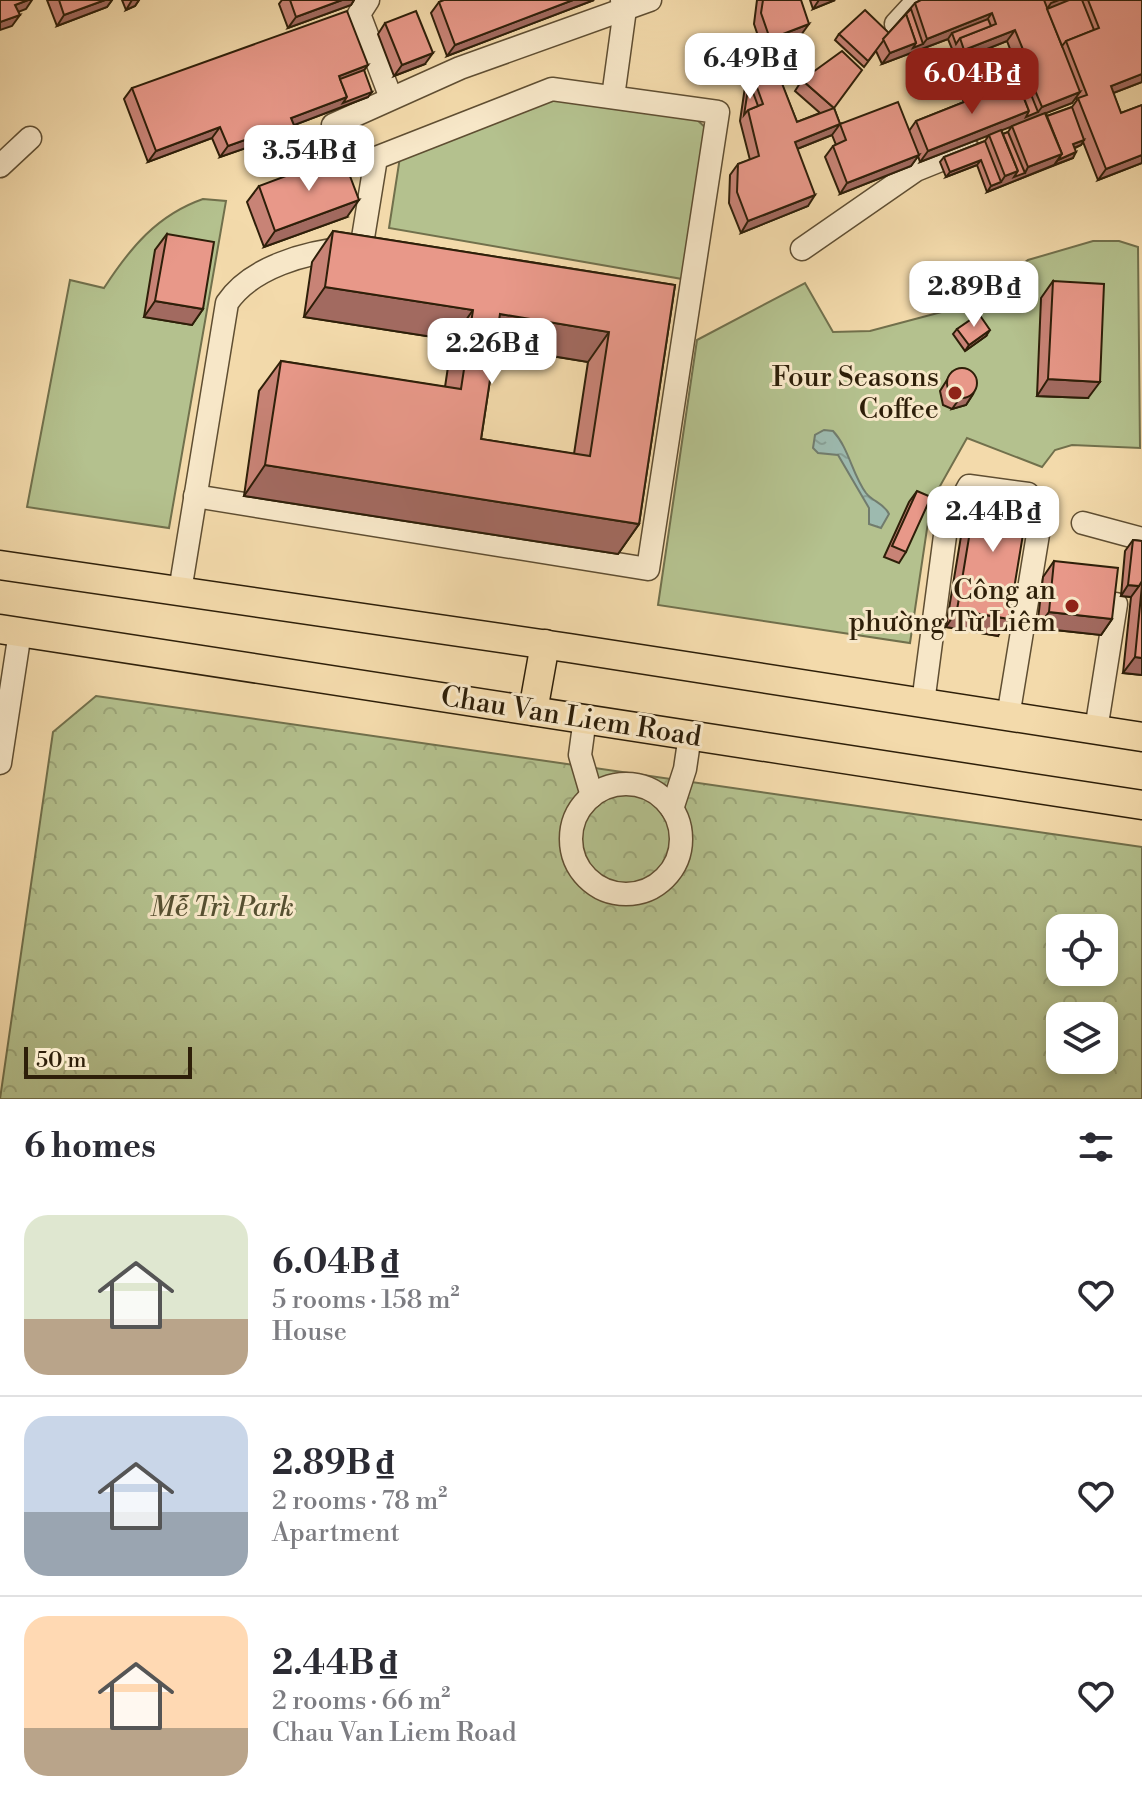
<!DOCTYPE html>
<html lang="en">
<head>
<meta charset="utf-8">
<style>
  body { margin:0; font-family:"Libre Bodoni",serif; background:#f2f2f3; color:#2b2b33; height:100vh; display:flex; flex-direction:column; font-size:30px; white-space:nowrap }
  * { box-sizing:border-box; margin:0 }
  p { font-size:26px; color:#7c7c81 }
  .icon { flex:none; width:44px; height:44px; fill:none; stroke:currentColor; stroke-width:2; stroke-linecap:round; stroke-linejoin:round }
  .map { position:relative; height:1099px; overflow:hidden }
  .drawer { display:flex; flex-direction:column; background:#fff; flex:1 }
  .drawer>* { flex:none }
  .controls { position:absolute; left:1046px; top:914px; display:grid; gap:16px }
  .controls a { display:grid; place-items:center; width:72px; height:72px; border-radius:16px; background:#fff; box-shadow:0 4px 12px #0003; font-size:40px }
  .scale { position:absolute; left:24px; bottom:20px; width:168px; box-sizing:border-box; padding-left:8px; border:4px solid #2e1f09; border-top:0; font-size:22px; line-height:28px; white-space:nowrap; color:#2e1f09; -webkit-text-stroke:6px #f7e7c8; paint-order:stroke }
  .price { position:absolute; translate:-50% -68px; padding:0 18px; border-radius:16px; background:#fff; color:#222; font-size:26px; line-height:52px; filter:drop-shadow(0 2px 4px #0008) }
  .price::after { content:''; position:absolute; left:50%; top:48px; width:24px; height:18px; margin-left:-12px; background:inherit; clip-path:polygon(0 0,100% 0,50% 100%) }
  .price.active { background:#8f2418; color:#fff }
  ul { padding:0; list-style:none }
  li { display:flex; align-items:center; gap:24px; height:200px; padding:0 24px }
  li+li { border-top:2px solid #e1e1e2 }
  li span { display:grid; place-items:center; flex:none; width:224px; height:160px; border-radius:24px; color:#555 }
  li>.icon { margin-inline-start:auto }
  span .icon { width:96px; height:96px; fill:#fffc; stroke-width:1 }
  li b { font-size:34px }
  h2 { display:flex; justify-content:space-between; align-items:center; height:96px; padding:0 24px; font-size:34px }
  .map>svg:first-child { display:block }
  .green { fill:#b4c18e; stroke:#71704c; stroke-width:2 }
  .forest { fill:url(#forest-crowns); stroke:#71704c; stroke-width:2; fill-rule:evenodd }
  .water { fill:url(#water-ripples); stroke:#717c6d; stroke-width:2 }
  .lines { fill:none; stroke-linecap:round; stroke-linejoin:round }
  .minor-casing { stroke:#5f4e32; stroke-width:25 }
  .major-casing { stroke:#2e1f09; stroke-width:31 }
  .minor { stroke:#f7e7c8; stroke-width:22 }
  .major { stroke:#f3daab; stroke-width:28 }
  .wall { fill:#c88376; stroke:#2e1f09; stroke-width:2; fill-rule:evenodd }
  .shaded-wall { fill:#a26a60; stroke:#2e1f09; stroke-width:2 }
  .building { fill:#e89889; stroke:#2e1f09; stroke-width:2; fill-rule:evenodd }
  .poi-dot { fill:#8f2418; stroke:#f7e7c8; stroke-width:3 }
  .labels { text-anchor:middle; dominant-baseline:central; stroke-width:6; stroke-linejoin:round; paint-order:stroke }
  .poi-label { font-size:28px; fill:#2e1f09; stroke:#f7e7c8; text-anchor:end }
  .street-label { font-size:28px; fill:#2e1f09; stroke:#f7e7c8 }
  .park-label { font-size:28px; font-style:italic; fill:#565031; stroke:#f7e7c8 }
</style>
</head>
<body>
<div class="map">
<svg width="1142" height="1099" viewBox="0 0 1142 1099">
  <defs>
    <pattern id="forest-crowns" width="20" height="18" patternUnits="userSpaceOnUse" patternTransform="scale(2)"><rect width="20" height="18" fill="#b4c18e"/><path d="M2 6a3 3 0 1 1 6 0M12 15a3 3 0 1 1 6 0" fill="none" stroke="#9ba579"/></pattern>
    <pattern id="water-ripples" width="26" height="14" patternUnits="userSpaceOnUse" patternTransform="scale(2)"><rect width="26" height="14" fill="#9dbaaf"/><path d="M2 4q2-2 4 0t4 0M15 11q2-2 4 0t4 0" fill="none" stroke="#889f95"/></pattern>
  </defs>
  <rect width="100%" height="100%" fill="#f3daab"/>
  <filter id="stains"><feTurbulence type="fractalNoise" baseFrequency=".0025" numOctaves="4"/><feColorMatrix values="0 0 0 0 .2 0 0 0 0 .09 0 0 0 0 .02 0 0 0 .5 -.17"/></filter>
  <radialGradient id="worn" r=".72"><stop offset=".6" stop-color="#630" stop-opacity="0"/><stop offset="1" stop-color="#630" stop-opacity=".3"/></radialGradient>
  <g class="green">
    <polygon points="556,96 694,117 709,131 688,280 389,228 400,157"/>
    <path d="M203,199l23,2 -57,327 -142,-21 43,-227 34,8c26,-40 53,-73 99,-89z"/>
    <polygon points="1093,241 1119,241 1138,247 1140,448 1072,445 1055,450 1042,467 967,438 931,502 910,643 658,605 697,340 805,283 833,332 870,331 949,310 987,290 1028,260"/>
  </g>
  <path class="forest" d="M96,696l1046,151v252h-1142l53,-367zM1060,928h44v44h-44zM1060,1016h44v44h-44z"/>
  <path class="water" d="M824,430l9,1c16,17 19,43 33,62 7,9 18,10 23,21l-8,14 -12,-4v-16l-31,-53 -20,-2 -5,-5 2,-13z"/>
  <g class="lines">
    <defs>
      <g id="minor">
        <polyline points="368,0 359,14 391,98"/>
        <polyline points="896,24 918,0"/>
        <polyline points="613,97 625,9 622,0"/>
        <polyline points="333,125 460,68 650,0"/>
        <polyline points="0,166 30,138"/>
        <polyline points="802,249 916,170 968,149"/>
        <polyline points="195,496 648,569 718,112 552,89 376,158 361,250"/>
        <polyline points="1083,523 1142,539"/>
        <path d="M180,591l47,-288c24,-36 80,-51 121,-55"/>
        <polyline points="923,703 946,528 969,486 1028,494 1041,516 1008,717"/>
        <polyline points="585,718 580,755 592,796"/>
        <polyline points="1096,730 1116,604"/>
        <polyline points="0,763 20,632"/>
        <circle cx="626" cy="839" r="55"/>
        <polyline points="672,809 685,769 690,735"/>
      </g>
      <g id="major">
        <polyline points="0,565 569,648 1142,737"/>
        <polyline points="0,629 1142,805"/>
        <polyline points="533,711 545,644"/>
      </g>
    </defs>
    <use href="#minor" class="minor-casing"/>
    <use href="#major" class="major-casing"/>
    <use href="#minor" class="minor"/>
    <use href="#major" class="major"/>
  </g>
  <g class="wall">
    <polygon points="47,0 112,0 107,7 57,26"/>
    <polygon points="122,0 139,0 135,6 126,10"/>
    <polygon points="282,0 354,0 351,5 288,28 279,4"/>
    <polygon points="444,0 594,0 447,56 431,13 439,2"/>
    <path d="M757,0h44v35l-10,4 2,36 -13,5 17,42 23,-9 -25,-22 7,-11 32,28 6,16 69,7 7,-10 48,-19 -7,-15 4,-6 29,11 17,-7 -6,-15 7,-11 5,-2 -6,-16 -50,20 -9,-22 -66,25 -6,-13 -12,16 -29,-27 4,-6 50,-1 26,-30 6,-3h221v82l-29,11 8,20 21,-8v58l-44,17 -15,-38 -2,3 -6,3 -2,10 -86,34 -10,-27 -31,12 -6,-15 4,-5 41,-16 4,-6 -69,27 -2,-6 -7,10 -71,28 -15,-37 8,-11 3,-1 -4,-10 -35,14 11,57 -67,27 -12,-30 1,-28 8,-11 12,-4 -10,-39 11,-75 4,-5 4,-2 -5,-15zM1076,97l1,3 -5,7 -25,9 -1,-3 26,-10zM1012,126l-4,6 -5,2 -2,-4z"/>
    <polygon points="810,0 835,0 813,9"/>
    <polygon points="385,23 425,64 394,76 378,34"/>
    <polygon points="364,70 368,97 294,125 299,137 291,148 269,157 263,142 220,157 212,138 148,162 124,99 132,88"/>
    <polygon points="259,186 347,217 264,247 247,202"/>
    <path d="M333,231l342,54 -36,239 -21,30 -374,-58 15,-105 22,-30 164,26 7,-47 -148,-23 8,-55zM495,347l93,15 -14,92 -93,-15z"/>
    <polygon points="167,234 203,309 192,325 144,317 155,250"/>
    <polygon points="1053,281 1088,398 1037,396 1041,298"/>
    <polygon points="957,329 986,336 965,351 953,334"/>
    <polygon points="952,372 973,394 966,405 952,409 943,405 940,391"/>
    <polygon points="977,489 998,636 946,627 966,506"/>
    <polygon points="917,491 906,552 899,563 884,557 909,502"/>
    <polygon points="1133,540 1142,541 1142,675 1123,673 1131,597 1121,596 1125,551"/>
    <polygon points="1054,561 1112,619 1101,635 1037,628 1043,577"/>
  </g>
  <g class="shaded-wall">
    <polygon points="28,0 32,0 26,9 8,16 15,5"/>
    <polygon points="105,0 112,0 107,7 57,26 64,15"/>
    <polygon points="132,0 139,0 135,6 126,10"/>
    <polygon points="342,0 354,0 351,5 288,28 296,17"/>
    <polygon points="573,0 594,0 447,56 455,45"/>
    <polygon points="819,0 835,0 813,9"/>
    <polygon points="1059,0 1077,0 1047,9 1051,3"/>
    <polygon points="992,13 984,24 952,33 948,39 882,64 890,53 916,43 923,44 927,39"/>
    <polygon points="20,15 12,26 0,30 0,22"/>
    <polygon points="809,24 801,35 763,50 770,39"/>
    <polygon points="1015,30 1007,41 957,61 964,50"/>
    <polygon points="433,53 425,64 394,76 402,65"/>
    <polygon points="800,64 793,75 770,84 778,73"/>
    <polygon points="368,65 360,76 336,85 339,76"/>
    <polygon points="1142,74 1142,82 1103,97 1111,86"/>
    <polygon points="1029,76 1022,88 1015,90 1017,81"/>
    <polygon points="372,92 368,97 284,129 291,118 347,97"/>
    <polygon points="1080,92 1072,103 920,162 928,151 1029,111 1038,112 1042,107"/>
    <polygon points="840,124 832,135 787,153 795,142"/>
    <polygon points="220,127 212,138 148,162 156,151"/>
    <polygon points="270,131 263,142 220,157 228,146"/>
    <polygon points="299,137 291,148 269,157 276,146"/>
    <polygon points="1084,140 1081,145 1069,150 1073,144"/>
    <polygon points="1076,152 1073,158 1054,165 1058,160"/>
    <polygon points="1062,154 1054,165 987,192 991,186 1001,182 1005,176 1018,171 1025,173 1028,167"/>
    <polygon points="919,155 911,166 840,194 847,183"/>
    <polygon points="1142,155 1142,163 1098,180 1106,169"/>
    <polygon points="981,160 977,165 946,177 950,172"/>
    <polygon points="815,195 808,206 741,233 748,221"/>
    <polygon points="359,200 347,217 264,247 275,231"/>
    <polygon points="325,287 473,310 452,340 304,317"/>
    <polygon points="155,301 203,309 192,325 144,317"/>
    <polygon points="500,314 609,332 588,362 479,344"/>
    <polygon points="990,330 986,336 965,351 969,345"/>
    <polygon points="1048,379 1100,382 1088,398 1037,396"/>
    <polygon points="973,394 966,405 952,409 960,398"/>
    <polygon points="265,465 639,524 618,554 244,496"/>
    <polygon points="1128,585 1139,586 1131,597 1121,596"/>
    <polygon points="957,610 1009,619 998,636 946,627"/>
    <polygon points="1049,612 1112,619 1101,635 1037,628"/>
    <polygon points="1135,657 1142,658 1142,675 1123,673"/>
  </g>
  <g class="building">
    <polygon points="0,0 28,0 15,5 20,15 0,22"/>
    <polygon points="59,0 105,0 64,15"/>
    <polygon points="290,0 342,0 296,17"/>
    <polygon points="444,0 573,0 455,45 439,2"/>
    <polygon points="763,0 801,0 809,24 770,39 761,13"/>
    <polygon points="921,0 1044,0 1080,92 1042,107 1029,76 1017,81 1008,59 1024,52 1015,30 964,50 960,38 996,24 992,13 927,39 915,3"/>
    <polygon points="1069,0 1082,0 1094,30 1066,41 1062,46 1047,9"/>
    <polygon points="1088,0 1142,0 1142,74 1111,86 1121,113 1142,105 1142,155 1106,169 1078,98 1087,95 1066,41 1099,28"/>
    <polygon points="911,9 923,44 913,48 916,43 906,14"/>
    <polygon points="865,10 889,33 868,61 839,34"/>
    <polygon points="347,11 368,65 339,76 347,97 291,118 299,137 276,146 270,131 228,146 220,127 156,151 132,88"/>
    <polygon points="416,11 433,53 402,65 385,23"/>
    <polygon points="906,14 916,43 890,53 883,39"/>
    <polygon points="988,19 991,26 960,38 956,44 952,33"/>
    <polygon points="789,35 795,49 793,45 755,60 751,66 755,41 764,37 767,44"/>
    <polygon points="793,45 800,64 778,73 797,122 834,108 840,124 795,142 815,195 748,221 737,192 738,164 759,156 748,110 763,104 755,82 752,83 755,60"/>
    <polygon points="842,51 862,70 834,108 802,80"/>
    <polygon points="364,70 372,92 343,103 347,97 340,79"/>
    <polygon points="983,72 990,92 969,100 961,81"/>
    <polygon points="1017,81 1029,111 928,151 916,121"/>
    <polygon points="1026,82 1038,112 1026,117 1029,111 1019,85"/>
    <polygon points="751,87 758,106 748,110 744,115 748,89"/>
    <polygon points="898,102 919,155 847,183 833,146 846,140 840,124"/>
    <polygon points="1072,107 1084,140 1073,144 1076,152 1058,160 1062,154 1047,116"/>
    <polygon points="1045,113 1062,154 1028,167 1012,126"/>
    <polygon points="1001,130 1018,171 1005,176 989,135"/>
    <polygon points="1008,132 1025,173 1014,177 1018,171 1003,134"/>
    <polygon points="985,141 1001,182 991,186 981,160 950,172 944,157"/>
    <polygon points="342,155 359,200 275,231 259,186"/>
    <path d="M333,231l342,54 -36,239 -374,-59 16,-104 180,28 12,-79 -148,-23zM500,314l109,18 -19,124 -109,-17z"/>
    <polygon points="167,234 214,242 203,309 155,301"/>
    <polygon points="1053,281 1104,284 1100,382 1048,379"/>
    <polygon points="979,314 990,330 969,345 957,329"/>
    <circle cx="962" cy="383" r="15"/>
    <polygon points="977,489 1029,498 1009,619 957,610"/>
    <polygon points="917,491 931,497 906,552 892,546"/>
    <polygon points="1133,540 1142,541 1142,581 1139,586 1128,585"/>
    <polygon points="1054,561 1118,568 1112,619 1049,612"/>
    <polygon points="1142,585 1142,658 1135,657"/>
  </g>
  <g class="poi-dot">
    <circle cx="955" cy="393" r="8"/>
    <circle cx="1072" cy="606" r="8"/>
  </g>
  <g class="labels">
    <g class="poi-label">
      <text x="939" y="377">Four Seasons<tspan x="939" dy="32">Coffee</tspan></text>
      <text x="1056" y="590">Công an<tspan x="1056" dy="32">phường Từ Liêm</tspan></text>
    </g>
    <g class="street-label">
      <text transform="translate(571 717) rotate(9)">Chau Van Liem Road</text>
    </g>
    <g class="park-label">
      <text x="222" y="907">Mễ Trì Park</text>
    </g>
  </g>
  <rect width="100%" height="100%" filter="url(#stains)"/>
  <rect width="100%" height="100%" fill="url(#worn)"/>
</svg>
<div class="controls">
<a><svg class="icon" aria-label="locate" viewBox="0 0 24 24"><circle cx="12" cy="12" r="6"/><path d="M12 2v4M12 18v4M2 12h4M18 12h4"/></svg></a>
<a><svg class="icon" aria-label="layers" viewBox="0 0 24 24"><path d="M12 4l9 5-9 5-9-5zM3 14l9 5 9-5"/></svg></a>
</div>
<div class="scale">50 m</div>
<b class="price" style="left:750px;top:101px">6.49B ₫</b>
<b class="price active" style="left:972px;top:116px">6.04B ₫</b>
<b class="price" style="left:309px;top:193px">3.54B ₫</b>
<b class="price" style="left:974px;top:329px">2.89B ₫</b>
<b class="price" style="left:492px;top:386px">2.26B ₫</b>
<b class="price" style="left:993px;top:554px">2.44B ₫</b>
</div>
<section class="drawer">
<h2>6 homes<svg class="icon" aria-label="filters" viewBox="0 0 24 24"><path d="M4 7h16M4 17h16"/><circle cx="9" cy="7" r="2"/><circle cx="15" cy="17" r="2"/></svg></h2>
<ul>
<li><span style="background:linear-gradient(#dfe7d0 65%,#b9a48a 0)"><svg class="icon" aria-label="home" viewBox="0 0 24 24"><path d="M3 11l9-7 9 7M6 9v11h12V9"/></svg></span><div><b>6.04B ₫</b><p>5 rooms · 158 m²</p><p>House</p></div><svg class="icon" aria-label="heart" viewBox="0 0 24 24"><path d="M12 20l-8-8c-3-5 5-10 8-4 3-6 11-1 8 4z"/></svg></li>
<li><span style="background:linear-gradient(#c9d6e8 60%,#9aa5b1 0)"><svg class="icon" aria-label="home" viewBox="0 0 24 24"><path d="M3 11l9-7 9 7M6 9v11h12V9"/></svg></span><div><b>2.89B ₫</b><p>2 rooms · 78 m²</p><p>Apartment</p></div><svg class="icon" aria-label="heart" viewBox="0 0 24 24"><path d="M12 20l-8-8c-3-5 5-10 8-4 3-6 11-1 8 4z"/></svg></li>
<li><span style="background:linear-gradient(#ffd9b3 70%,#b9a48a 0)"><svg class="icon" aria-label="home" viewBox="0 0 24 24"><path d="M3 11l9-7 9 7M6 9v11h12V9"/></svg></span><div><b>2.44B ₫</b><p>2 rooms · 66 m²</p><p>Chau Van Liem Road</p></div><svg class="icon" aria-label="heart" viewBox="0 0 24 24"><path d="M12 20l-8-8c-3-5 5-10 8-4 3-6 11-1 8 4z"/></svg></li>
</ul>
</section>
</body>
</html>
